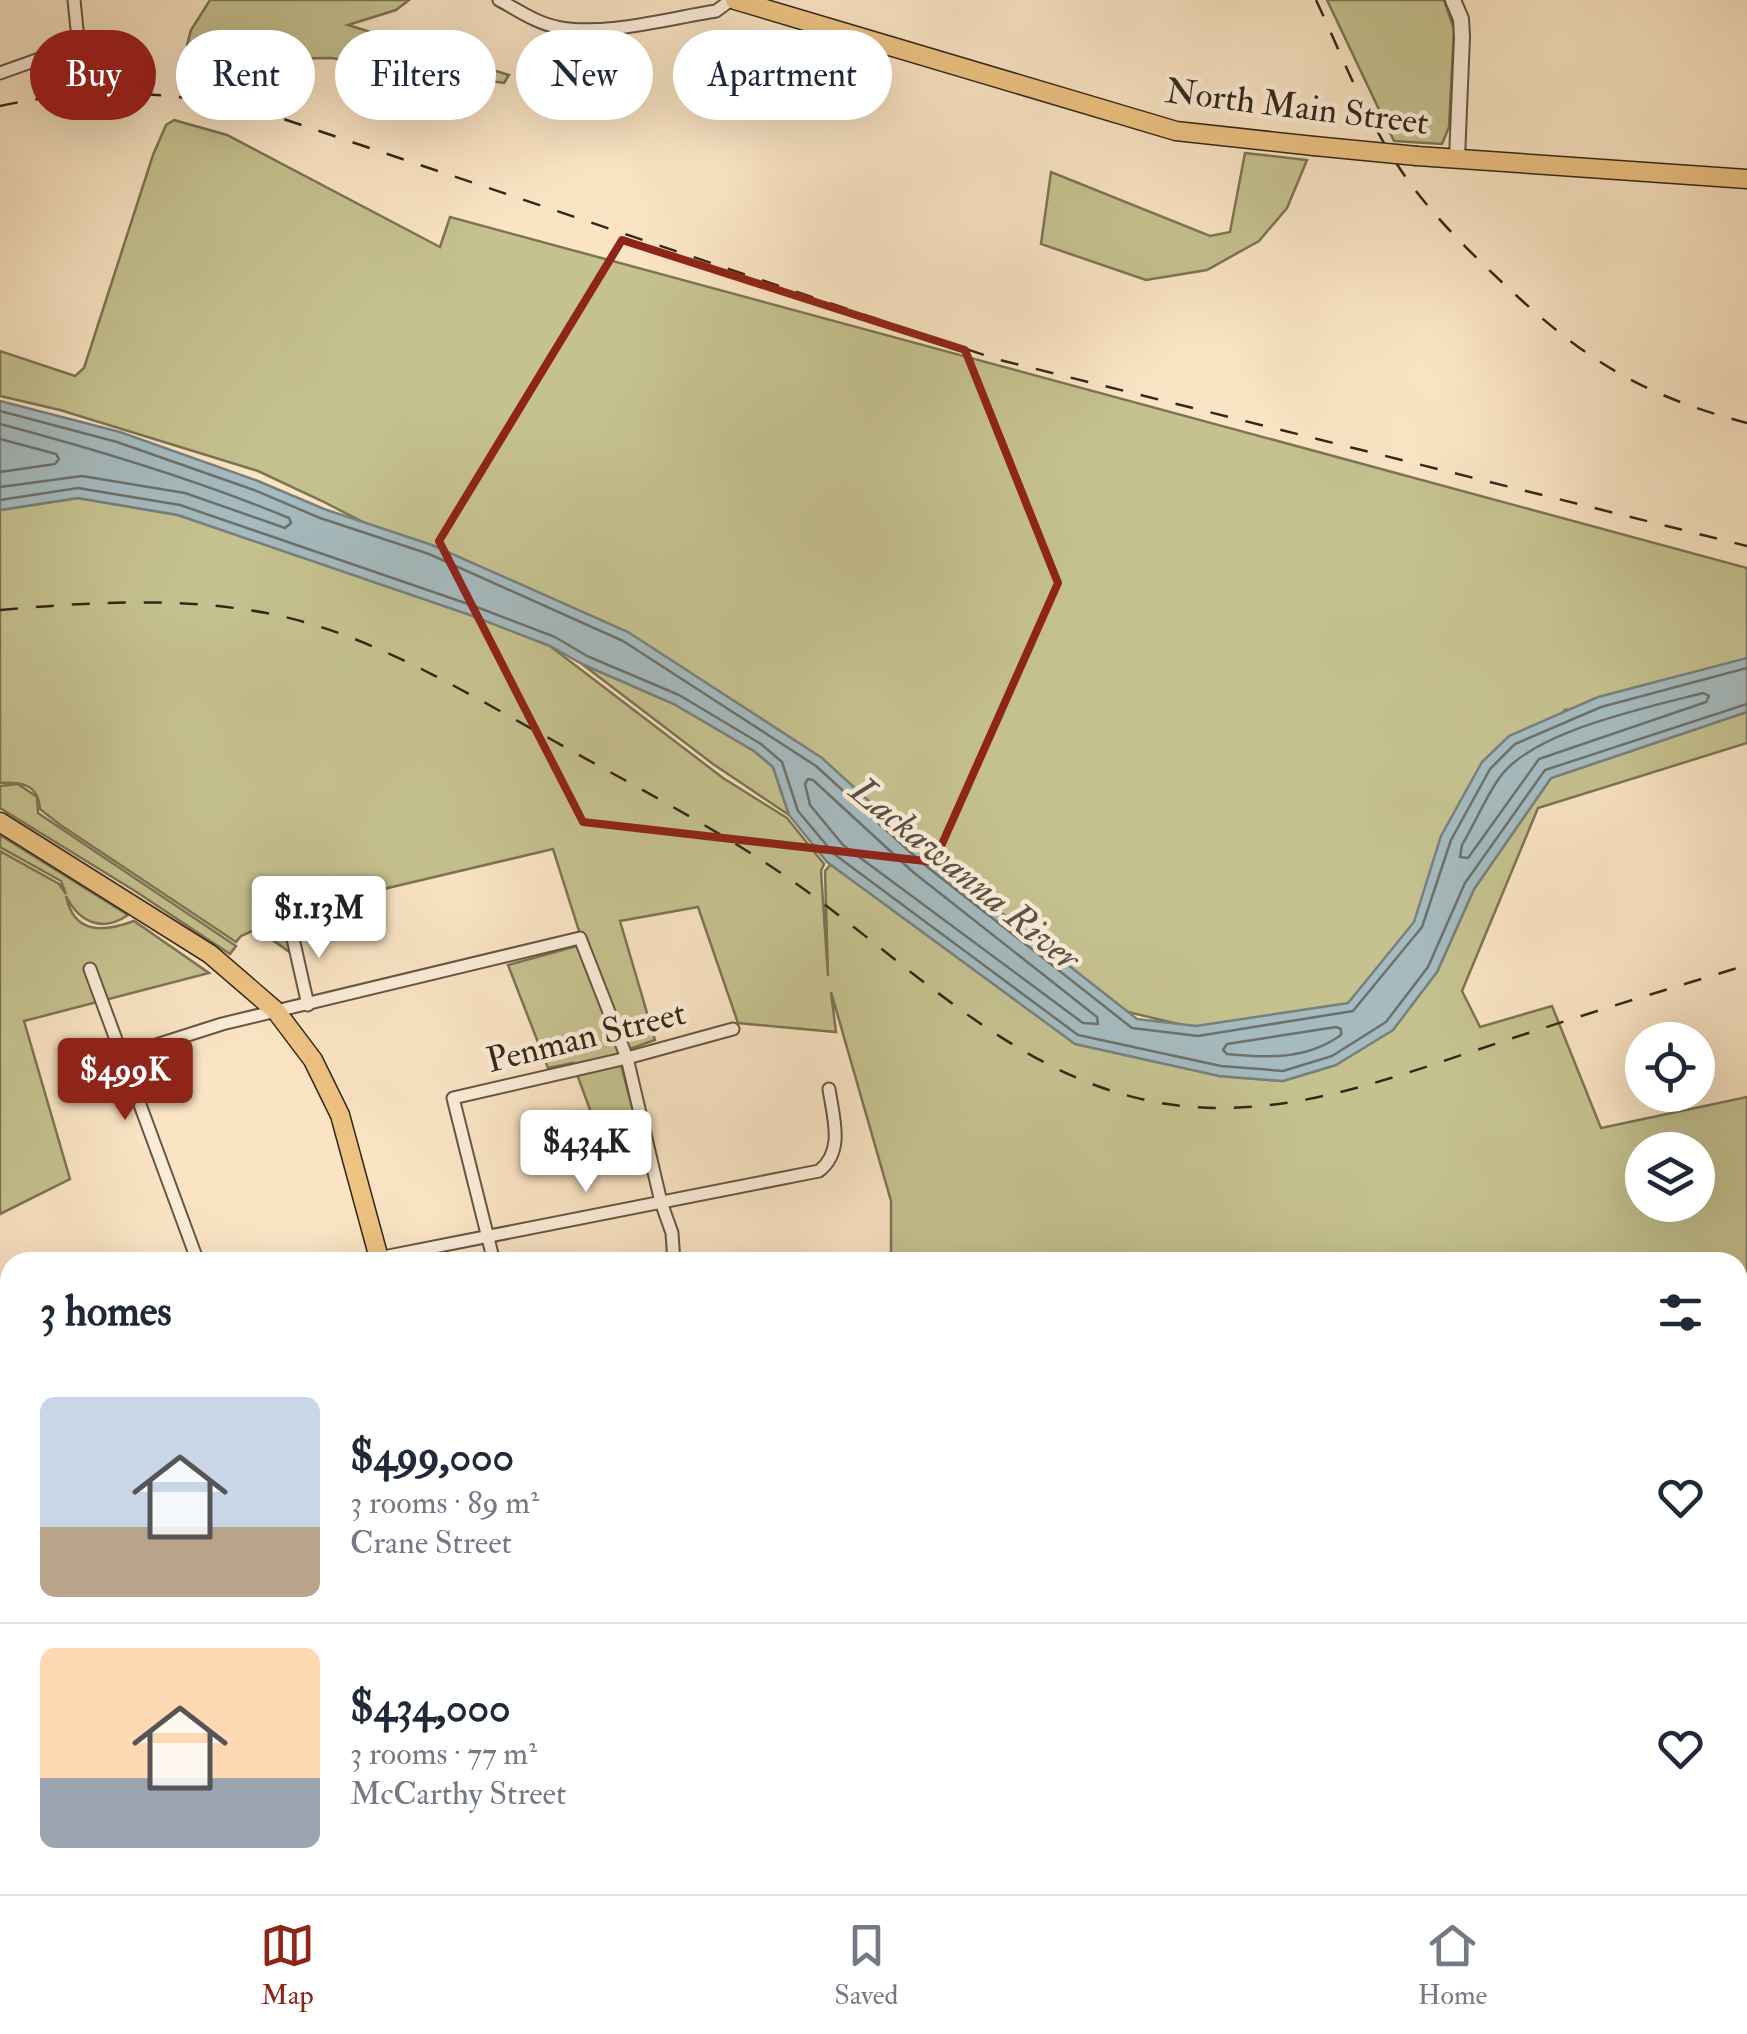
<!DOCTYPE html>
<html lang="en">
<head>
<meta charset="utf-8">
<style>
  body { margin:0; font-family:"IM FELL Double Pica",serif; background:#f6f6f7; color:#1f2937; height:100vh; display:flex; flex-direction:column; font-size:38px; white-space:nowrap }
  * { box-sizing:border-box; margin:0 }
  p { font-size:32px; color:#747a83 }
  .icon { flex:none; width:55px; height:55px; fill:none; stroke:currentColor; stroke-width:2; stroke-linecap:round; stroke-linejoin:round }
  .map { position:relative; flex:1; overflow:hidden }
  .sheet { position:absolute; left:0px; top:1252px; width:1748px; height:642px; display:flex; flex-direction:column; background:#fff; border-radius:30px 30px 0 0; box-shadow:0 10px 40px #0002 }
  .sheet>* { flex:none }
  .hud { position:absolute; left:30px; top:30px; width:1000px; height:90px; display:flex; gap:20px }
  .buttons { position:absolute; left:1625px; top:1022px; display:grid; gap:20px }
  .buttons a { display:grid; place-items:center; width:90px; height:90px; border-radius:50%; background:#fff; box-shadow:0 10px 40px #0002; font-size:50px }
  .price { position:absolute; translate:-50% -85px; padding:0 22px; border-radius:10px; background:#fff; color:#222; font-size:32px; line-height:65px; filter:drop-shadow(0 2px 5px #0008) }
  .price::after { content:''; position:absolute; left:50%; top:60px; width:30px; height:22px; margin-left:-15px; background:inherit; clip-path:polygon(0 0,100% 0,50% 100%) }
  .price.on { background:#8f2418; color:#fff }
  ul { padding:0; list-style:none }
  li { display:flex; align-items:center; gap:30px; height:250px; padding:0 40px }
  li+li { border-top:2px solid #e0e1e3 }
  li span { display:grid; place-items:center; flex:none; width:280px; height:200px; border-radius:15px; color:#555 }
  li>.icon { margin-inline-start:auto }
  span .icon { width:120px; height:120px; fill:#fffc; stroke-width:1 }
  li b { font-size:42px }
  h2 { display:flex; justify-content:space-between; align-items:center; height:120px; padding:0 40px; font-size:42px }
  .chip { padding:0 35px; border-radius:45px; background:#fff; box-shadow:0 10px 40px #0002; font-size:35px; line-height:90px }
  .chip.on { background:#8f2418; color:#fff }
  .menu { display:flex; justify-content:space-around; align-items:center; height:140px; border-top:2px solid #e0e1e3; background:#fff; font-size:28px; color:#747a83 }
  .menu a { display:grid; justify-items:center; gap:5px }
  .menu .on { color:#8f2418 }
  .map>svg:first-child { display:block }
  .green { fill:#c5c28f; stroke:#7c7454; stroke-width:2.5; fill-rule:evenodd }
  .water { fill:#a5bbc0; stroke:#78807d; stroke-width:2.5 }
  .lines { fill:none; stroke-linecap:round; stroke-linejoin:round }
  .shore { stroke:#6c716c; stroke-width:2.5 }
  .minor-casing { stroke:#665643; stroke-width:15 }
  .tertiary-casing { stroke:#665643; stroke-width:18 }
  .primary-casing { stroke:#342718; stroke-width:21 }
  .minor { stroke:#fcedd9; stroke-width:11 }
  .tertiary { stroke:#fcedd9; stroke-width:14 }
  .primary { stroke:#edc282; stroke-width:18 }
  .rail { stroke:#342718; stroke-width:2.5; stroke-dasharray:18 18; stroke-linecap:butt }
  .primary-bridge-casing { stroke:#342718; stroke-width:21; stroke-linecap:butt }
  .primary-bridge { stroke:#edc282; stroke-width:18 }
  .marked { fill:none; stroke:#8f2418; stroke-width:8; stroke-linejoin:round }
  .labels { text-anchor:middle; dominant-baseline:central; stroke-width:9; stroke-linejoin:round; paint-order:stroke }
  .street-label { font-size:35px; fill:#342718; stroke:#fcedd9 }
  .water-label { font-size:38px; font-style:italic; fill:#56534a; stroke:#fcedd9 }
</style>
</head>
<body>
<div class="map">
<svg width="1747" height="1894" viewBox="0 0 1747 1894">
  <rect width="100%" height="100%" fill="#fae4c4"/>
  <filter id="stains"><feTurbulence type="fractalNoise" baseFrequency=".002" numOctaves="4"/><feColorMatrix values="0 0 0 0 .2 0 0 0 0 .09 0 0 0 0 .02 0 0 0 .5 -.17"/></filter>
  <radialGradient id="worn" r=".72"><stop offset=".6" stop-color="#630" stop-opacity="0"/><stop offset="1" stop-color="#630" stop-opacity=".3"/></radialGradient>
  <g class="green">
    <polygon points="210,0 409,0 396,10 348,25 509,75 504,83 331,58 208,59 187,45 191,30"/>
    <polygon points="1327,0 1444,0 1454,29 1449,127 1442,144 1394,141"/>
    <polygon points="174,120 227,135 440,247 450,217 1747,568 1747,675 1688,690 1565,710 1492,783 1419,932 1350,1011 1203,1030 1128,1012 895,840 520,603 322,501 258,471 60,410 0,396 0,351 75,376 84,368 153,155 166,125"/>
    <polygon points="1245,153 1307,160 1287,208 1259,241 1207,270 1146,280 1041,244 1051,172 1210,236 1230,232"/>
    <path d="M78,498l100,17 305,104 67,27 173,132 64,40 37,46 -3,7 7,105 -3,-105 8,-9 386,214 64,5 53,-16 101,-93 37,-83 77,-111 196,-66v31l-209,65 -76,183 18,36 72,-21 49,122 146,-31v503l-9,1v-339h-847v-61l-60,-209 5,40 -98,-9 -40,-116 -78,14 35,119 -37,13 22,85 -50,-28 -17,-47 -25,5 -40,-103 80,-22 -9,-12 -26,-82 -271,64 13,43 -38,-27 -16,7 -5,6 -177,-118 -19,-15c-2,-25 -18,-27 -40,-26v-273zM1642,1150h56v55h-56z"/>
    <polygon points="582,664 674,704 754,751 773,767 789,815 713,764"/>
    <polygon points="18,784 37,797 38,813 236,946 230,954 135,891 0,808 0,786"/>
    <path d="M0,835l128,80c-26,18 -49,7 -62,-19 8,39 38,36 68,25l75,52 -185,48 46,158 -70,35v-363l59,33 7,10 -5,-13 -61,-34z"/>
    <polygon points="0,1419 10,1425 10,1585 0,1583"/>
  </g>
  <polygon class="water" points="0,401 120,432 258,481 324,509 432,545 628,632 822,758 928,855 1137,1019 1196,1026 1348,1003 1414,922 1441,836 1482,762 1509,736 1598,697 1747,658 1747,712 1551,778 1474,889 1437,972 1393,1030 1336,1065 1283,1081 1219,1076 1075,1044 827,862 789,815 773,767 754,751 674,704 582,664 550,646 470,615 178,515 78,498 0,510"/>
  <g class="lines">
    <g class="shore">
      <polyline points="0,411 117,442 254,490 320,518 429,554 623,641 816,766 921,862 1132,1028 1198,1036 1353,1011 1422,927 1451,840 1490,769 1515,744 1601,707 1747,668"/>
      <path d="M0,424c98,26 195,55 289,94l2,5 -6,5 -100,-35 -103,-17 -82,11"/>
      <polyline points="0,439 56,454 59,459 55,464 0,472"/>
      <polyline points="0,500 78,488 180,505 474,606 555,637 587,656 679,695 761,744 782,762 798,811 834,854 1078,1035 1221,1066 1283,1071 1332,1056 1386,1022 1428,967 1465,883 1545,770 1747,704"/>
      <path d="M1703,693l6,3 -3,6 -167,57 -71,99 -8,-1 2,-12c13,-22 23,-47 38,-68 33,-46 149,-70 203,-84z"/>
      <polygon points="808,779 813,780 913,872 1097,1017 1098,1024 1083,1023 843,845 810,805 805,784"/>
      <path d="M1336,1027l5,2v6c-35,25 -73,23 -114,19l-4,-4 4,-6z"/>
    </g>
    <defs>
      <g id="minor">
        <path d="M499,0c19,10 37,23 58,27 46,10 113,-9 159,-16l15,-11"/>
        <polyline points="0,73 73,47 78,39 74,0"/>
        <polyline points="290,925 308,1005"/>
        <polyline points="90,969 198,1262"/>
        <polyline points="122,1056 222,1024 580,938 627,1058 661,1202 672,1233 674,1262"/>
        <path d="M358,1262l461,-91c26,-20 14,-54 10,-82"/>
        <polyline points="494,1262 453,1098 627,1058 733,1029"/>
        <polyline points="0,1319 10,1317"/>
        <polyline points="0,1423 10,1429"/>
        <polyline points="2,1659 10,1693"/>
        <polyline points="1738,1693 1747,1693"/>
        <polyline points="0,1822 10,1820"/>
        <polyline points="1738,1865 1747,1865"/>
        <polyline points="767,1885 768,1894"/>
        <polyline points="1045,1885 1045,1894"/>
        <polyline points="1273,1885 1273,1894"/>
        <polyline points="1522,1885 1523,1894"/>
        <polyline points="341,1894 384,1885"/>
      </g>
      <polyline id="tertiary" points="1453,0 1461,19 1462,37 1457,158"/>
      <g id="primary">
        <polyline points="735,0 1176,131 1314,146"/>
        <polyline points="1417,156 1747,179"/>
        <polyline points="0,822 210,954 276,1011 313,1060 340,1115 380,1262"/>
        <polyline points="526,1885 528,1894"/>
      </g>
    </defs>
    <use href="#minor" class="minor-casing"/>
    <use href="#tertiary" class="tertiary-casing"/>
    <use href="#primary" class="primary-casing"/>
    <use href="#minor" class="minor"/>
    <use href="#tertiary" class="tertiary"/>
    <use href="#primary" class="primary"/>
    <g class="rail">
      <path d="M1316,0c25,53 46,109 77,158 26,42 60,77 95,111 87,83 141,123 259,154"/>
      <path d="M0,106c85,-19 170,-15 254,3l742,250 751,187"/>
      <path d="M0,610c92,-8 185,-14 276,5 99,21 190,78 278,126 89,50 180,96 262,157 117,87 225,198 378,209 106,8 208,-33 307,-65 81,-27 164,-52 246,-77"/>
    </g>
    <defs>
      <polyline id="primary-bridge" points="1314,146 1417,156"/>
    </defs>
    <use href="#primary-bridge" class="primary-bridge-casing"/>
    <use href="#primary-bridge" class="primary-bridge"/>
  </g>
  <path class="marked" d="M622,240l343,110 93,233 -124,279 -351,-40 -144,-281z"/>
  <g class="labels">
    <g class="street-label">
      <text transform="translate(1297 107) rotate(7)">North Main Street</text>
      <text transform="translate(586 1037) rotate(-14)">Penman Street</text>
    </g>
    <g class="water-label">
      <text transform="translate(965 874) rotate(39)">Lackawanna River</text>
    </g>
  </g>
  <rect width="100%" height="100%" filter="url(#stains)"/>
  <rect width="100%" height="100%" fill="url(#worn)"/>
</svg>
<div class="buttons">
<a><svg class="icon" aria-label="locate" viewBox="0 0 24 24"><circle cx="12" cy="12" r="6"/><path d="M12 2v4M12 18v4M2 12h4M18 12h4"/></svg></a>
<a><svg class="icon" aria-label="layers" viewBox="0 0 24 24"><path d="M12 4l9 5-9 5-9-5zM3 14l9 5 9-5"/></svg></a>
</div>
<b class="price" style="left:319px;top:961px">$1.13M</b>
<b class="price on" style="left:125px;top:1123px">$499K</b>
<b class="price" style="left:586px;top:1195px">$434K</b>
<div class="hud">
<a class="chip on">Buy</a>
<a class="chip">Rent</a>
<a class="chip">Filters</a>
<a class="chip">New</a>
<a class="chip">Apartment</a>
</div>
<section class="sheet">
<h2>3 homes<svg class="icon" aria-label="filters" viewBox="0 0 24 24"><path d="M4 7h16M4 17h16"/><circle cx="9" cy="7" r="2"/><circle cx="15" cy="17" r="2"/></svg></h2>
<ul>
<li><span style="background:linear-gradient(#c9d6e8 65%,#b9a48a 0)"><svg class="icon" aria-label="home" viewBox="0 0 24 24"><path d="M3 11l9-7 9 7M6 9v11h12V9"/></svg></span><div><b>$499,000</b><p>3 rooms · 89 m²</p><p>Crane Street</p></div><svg class="icon" aria-label="heart" viewBox="0 0 24 24"><path d="M12 20l-8-8c-3-5 5-10 8-4 3-6 11-1 8 4z"/></svg></li>
<li><span style="background:linear-gradient(#ffd9b3 65%,#9aa5b1 0)"><svg class="icon" aria-label="home" viewBox="0 0 24 24"><path d="M3 11l9-7 9 7M6 9v11h12V9"/></svg></span><div><b>$434,000</b><p>3 rooms · 77 m²</p><p>McCarthy Street</p></div><svg class="icon" aria-label="heart" viewBox="0 0 24 24"><path d="M12 20l-8-8c-3-5 5-10 8-4 3-6 11-1 8 4z"/></svg></li>
</ul>
</section>
</div>
<nav class="menu">
<a class="on"><svg class="icon" aria-label="map" viewBox="0 0 24 24"><path d="M3 6l6-2 6 2 6-2v14l-6 2-6-2-6 2zM9 4v14M15 6v14"/></svg>Map</a>
<a><svg class="icon" aria-label="saved" viewBox="0 0 24 24"><path d="M7 4h10v16l-5-4-5 4z"/></svg>Saved</a>
<a><svg class="icon" aria-label="home" viewBox="0 0 24 24"><path d="M3 11l9-7 9 7M6 9v11h12V9"/></svg>Home</a>
</nav>
</body>
</html>
